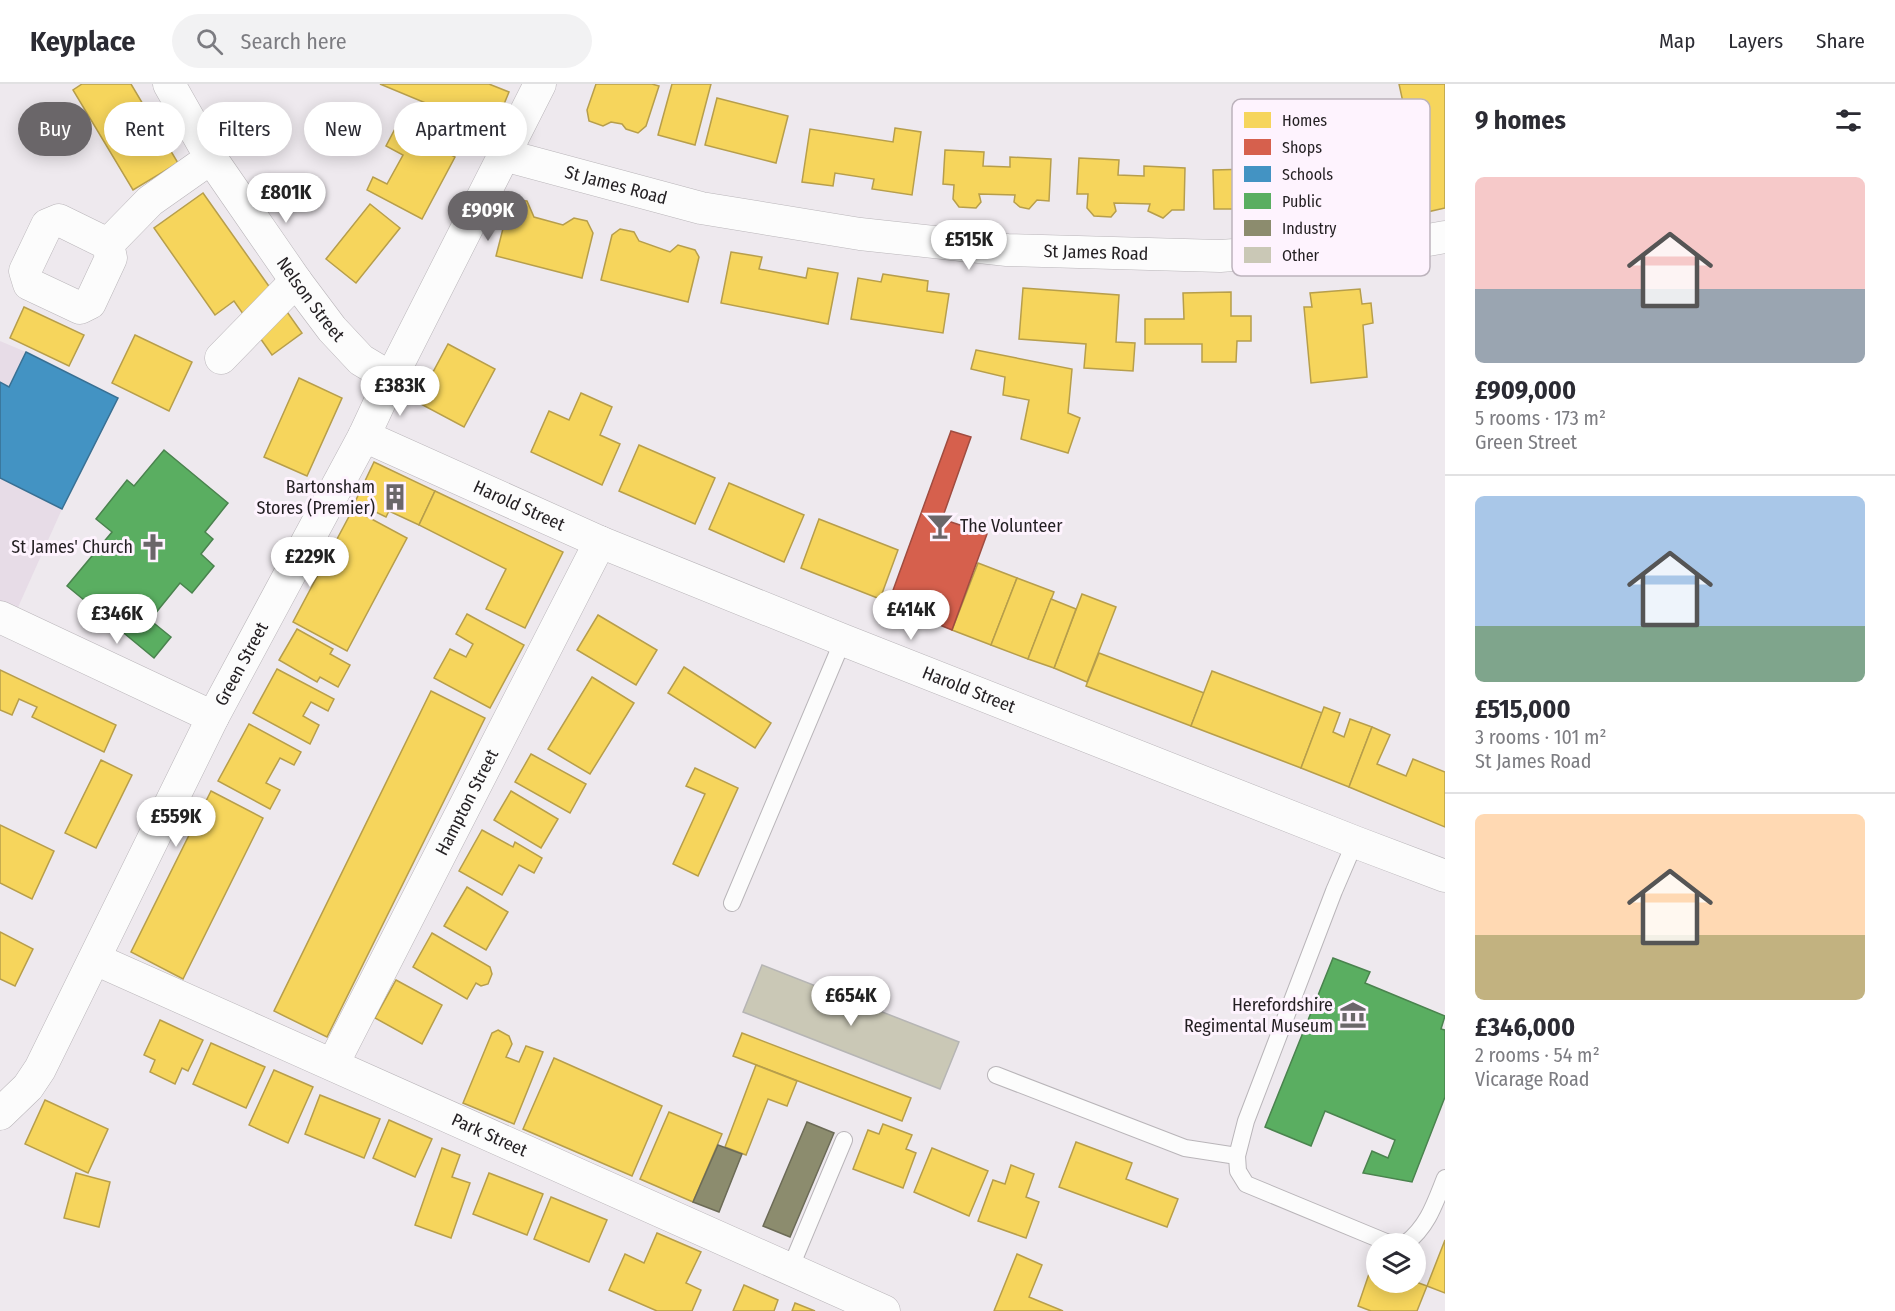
<!DOCTYPE html>
<html lang="en">
<head>
<meta charset="utf-8">
<style>
  body { margin:0; font-family:"Fira Sans Condensed",sans-serif; background:#f2f2f3; color:#2b2b33; height:100vh; display:flex; flex-direction:column; font-size:22px; white-space:nowrap }
  * { box-sizing:border-box; margin:0 }
  p { font-size:20px; color:#7c7c81 }
  .icon { flex:none; width:33px; height:33px; fill:none; stroke:currentColor; stroke-width:2; stroke-linecap:round; stroke-linejoin:round }
  .map { position:relative; flex:1; overflow:hidden }
  .sheet { display:flex; flex-direction:column; background:#fff; width:450px }
  .sheet>* { flex:none }
  .guide { position:absolute; left:18px; top:18px; width:570px; height:54px; display:flex; gap:12px }
  .fabs { position:absolute; left:1366px; top:1149px; display:grid; gap:12px }
  .fabs a { display:grid; place-items:center; width:60px; height:60px; border-radius:50%; background:#fff; box-shadow:0 3px 15px #0003; font-size:30px }
  .price { position:absolute; translate:-50% -51px; padding:0 14px; border-radius:21px; background:#fff; color:#222; font-size:20px; line-height:39px; filter:drop-shadow(0 2px 3px #0008) }
  .price::after { content:''; position:absolute; left:50%; top:36px; width:18px; height:14px; margin-left:-9px; background:inherit; clip-path:polygon(0 0,100% 0,50% 100%) }
  .price.current { background:#6a6669; color:#fff }
  ul { padding:0; list-style:none }
  li { display:grid; align-content:center; gap:12px; height:318px; padding:0 30px }
  li+li { border-top:2px solid #e1e1e2 }
  li span { display:grid; place-items:center; height:186px; border-radius:9px; color:#555 }
  li>.icon { margin-inline-start:auto }
  span .icon { width:108px; height:108px; fill:#fffc; stroke-width:1 }
  li b { font-size:26px }
  h2 { display:flex; justify-content:space-between; align-items:center; height:72px; padding:0 30px; font-size:26px }
  .tag { padding:0 21px; border-radius:27px; background:#fff; box-shadow:0 3px 15px #0003; font-size:21px; line-height:54px }
  .tag.current { background:#6a6669; color:#fff }
  header { display:flex; align-items:center; gap:36px; box-sizing:border-box; height:84px; padding:0 30px; background:#fff; border-bottom:2px solid #e1e1e2 }
  header strong { font-size:28px }
  nav { display:flex; gap:33px; margin-inline-start:auto; font-size:21px }
  .search { width:420px; height:54px; background:#f2f2f3; display:flex; align-items:center; gap:15px; box-sizing:border-box; padding:0 21px; border-radius:33px; color:#7c7c81; font-size:22px }
  main { display:flex; flex:1; min-height:0 }
  .map>svg:first-child { display:block }
  .built { fill:#e7dce7 }
  .homes { fill:#f6d55c; stroke:#b79e4b; stroke-width:1.5 }
  .shops { fill:#d6604d; stroke:#a04c40; stroke-width:1.5 }
  .schools { fill:#4393c3; stroke:#397093; stroke-width:1.5 }
  .public { fill:#5aae61; stroke:#4a834e; stroke-width:1.5 }
  .industry { fill:#8c8c6e; stroke:#6c6b57; stroke-width:1.5 }
  .building { fill:#cac8b6; stroke:#b6b5b4; stroke-width:1.5 }
  .lines { fill:none; stroke-linecap:round; stroke-linejoin:round }
  .service-casing { stroke:#b9b5b9; stroke-width:18 }
  .minor-casing { stroke:#b9b5b9; stroke-width:33 }
  .service { stroke:#fcfcfc; stroke-width:16 }
  .minor { stroke:#fcfcfc; stroke-width:32 }
  .labels { text-anchor:middle; dominant-baseline:central; stroke-width:6; stroke-linejoin:round; paint-order:stroke }
  .street-label { font-size:18px; fill:#231f22; stroke:#fef3fe }
  .poi-label { font-size:18px; fill:#231f22; stroke:#fef3fe; text-anchor:end }
  .key { fill:#fef3fe; stroke:#bcb3bc; stroke-width:1.5 }
  .key-label { font-size:16px; fill:#231f22 }
</style>
</head>
<body>
<header>
<strong>Keyplace</strong>
<div class="search"><svg class="icon" aria-label="search" viewBox="0 0 24 24"><circle cx="10" cy="10" r="6"/><path d="M15 15l6 6"/></svg>Search here</div>
<nav><a>Map</a><a>Layers</a><a>Share</a></nav>
</header>
<main>
<div class="map">
<svg width="1445" height="1227" viewBox="0 0 1445 1227">
  <rect width="100%" height="100%" fill="#eee9ee"/>
  <polygon class="built" points="0,257 26,268 62,425 15,530 0,523"/>
  <g class="homes">
    <polygon points="82,0 131,0 178,79 133,106 73,6"/>
    <polygon points="380,0 489,0 509,8 493,47"/>
    <polygon points="596,0 652,0 659,2 646,42 638,49 626,45 622,40 611,38 603,42 589,37 587,26"/>
    <polygon points="672,0 711,0 695,61 658,51"/>
    <polygon points="1399,0 1445,0 1445,124 1427,128"/>
    <polygon points="717,14 788,32 776,79 705,61"/>
    <polygon points="397,41 455,73 422,135 367,106 373,93 387,100 403,71 386,62"/>
    <polygon points="895,44 921,48 912,111 872,105 874,95 835,89 833,102 802,98 810,45 893,58"/>
    <polygon points="945,66 984,68 983,82 1010,83 1010,73 1051,75 1049,117 1037,116 1029,125 1020,123 1014,118 1015,111 979,110 981,118 976,124 959,123 953,115 954,101 943,100"/>
    <polygon points="1297,73 1360,73 1361,102 1318,102 1318,136 1247,136 1247,125 1214,125 1213,86 1298,84"/>
    <polygon points="1079,74 1119,76 1118,91 1144,92 1144,82 1185,84 1184,126 1172,126 1163,134 1148,127 1150,120 1114,119 1116,127 1111,133 1094,132 1087,124 1088,110 1077,110"/>
    <polygon points="203,109 302,249 272,271 234,217 215,231 154,144"/>
    <polygon points="516,116 527,117 534,133 563,141 574,134 587,137 593,149 582,194 496,172 509,121"/>
    <polygon points="370,120 400,144 356,199 326,175"/>
    <polygon points="620,145 634,148 639,157 670,168 678,161 695,166 699,173 688,218 601,196 612,151"/>
    <polygon points="731,168 762,173 759,185 806,194 808,184 838,189 828,240 721,219"/>
    <polygon points="883,190 928,197 927,207 949,210 943,249 851,235 858,194 881,198"/>
    <polygon points="1023,204 1119,211 1116,258 1135,259 1133,287 1084,284 1086,260 1019,255"/>
    <polygon points="1360,205 1362,220 1371,219 1373,239 1363,241 1367,293 1311,299 1304,223 1312,223 1310,209"/>
    <polygon points="1231,208 1231,232 1251,232 1251,257 1237,257 1236,278 1202,278 1202,260 1145,260 1145,235 1184,235 1183,209"/>
    <polygon points="24,223 84,251 69,282 10,254"/>
    <polygon points="135,251 192,278 169,327 112,299"/>
    <polygon points="448,260 495,285 464,343 417,318"/>
    <polygon points="976,266 1072,285 1068,329 1080,334 1068,369 1021,355 1029,316 1003,311 1005,293 971,285"/>
    <polygon points="299,294 342,314 307,392 264,373"/>
    <polygon points="581,309 612,323 600,351 620,360 602,401 531,368 549,327 569,336"/>
    <polygon points="639,361 715,394 695,440 619,407"/>
    <polygon points="374,378 435,407 419,441 389,427 386,433 355,418"/>
    <polygon points="729,399 804,431 784,478 709,445"/>
    <polygon points="435,407 563,468 525,544 486,525 506,485 419,441"/>
    <polygon points="353,425 407,454 347,567 293,538"/>
    <polygon points="819,435 898,466 880,515 801,484"/>
    <polygon points="978,479 1017,494 991,561 952,546"/>
    <polygon points="1017,494 1054,508 1028,575 991,561"/>
    <polygon points="1082,510 1116,523 1087,598 1054,584"/>
    <polygon points="1051,515 1076,525 1054,584 1028,575"/>
    <polygon points="467,530 524,561 490,624 434,594 450,565 466,573 473,560 456,550"/>
    <polygon points="598,531 657,566 636,601 577,566"/>
    <polygon points="297,545 333,565 330,570 350,581 338,603 320,593 317,598 279,576"/>
    <polygon points="1099,569 1204,609 1191,642 1086,602"/>
    <polygon points="684,583 771,639 755,664 668,609"/>
    <polygon points="277,585 334,615 328,627 311,618 303,632 319,641 310,660 253,629"/>
    <polygon points="0,586 116,641 104,668 32,633 37,623 19,615 12,631 0,626"/>
    <polygon points="1212,587 1322,629 1301,684 1191,642"/>
    <polygon points="592,593 634,619 590,690 548,665"/>
    <polygon points="431,607 485,634 327,953 274,927"/>
    <polygon points="1324,623 1340,629 1333,648 1344,653 1350,635 1372,643 1349,703 1301,684"/>
    <polygon points="249,640 301,668 294,681 280,674 266,699 280,706 270,725 218,697"/>
    <polygon points="1372,643 1390,651 1377,680 1406,692 1413,675 1445,688 1445,743 1349,703"/>
    <polygon points="531,670 586,700 570,729 515,698"/>
    <polygon points="101,676 132,691 96,764 65,749"/>
    <polygon points="695,684 738,704 698,792 673,780 705,710 686,702"/>
    <polygon points="211,707 263,734 183,895 131,868"/>
    <polygon points="511,707 558,735 541,764 494,736"/>
    <polygon points="0,741 54,767 32,815 0,799"/>
    <polygon points="482,746 513,763 515,758 542,774 534,789 519,781 502,811 459,787"/>
    <polygon points="467,803 508,828 486,866 444,842"/>
    <polygon points="0,848 33,865 15,902 0,895"/>
    <polygon points="432,849 490,883 492,890 488,900 481,902 476,899 467,915 413,883"/>
    <polygon points="396,896 442,921 422,960 375,934"/>
    <polygon points="160,936 203,956 188,987 182,984 175,1000 150,988 155,976 144,971"/>
    <polygon points="498,946 509,952 512,960 506,973 519,978 526,962 543,968 514,1040 463,1019 492,949"/>
    <polygon points="742,949 911,1014 902,1037 733,972"/>
    <polygon points="211,959 265,983 246,1024 193,1000"/>
    <polygon points="554,974 662,1022 632,1092 523,1045"/>
    <polygon points="756,981 797,997 787,1022 768,1015 746,1071 725,1063"/>
    <polygon points="274,986 313,1003 288,1059 249,1041"/>
    <polygon points="320,1011 380,1035 364,1074 305,1050"/>
    <polygon points="45,1016 108,1045 88,1089 25,1060"/>
    <polygon points="669,1028 722,1050 693,1118 640,1095"/>
    <polygon points="389,1036 432,1055 415,1093 373,1074"/>
    <polygon points="883,1040 912,1051 906,1065 916,1069 903,1104 853,1085 868,1046 879,1050"/>
    <polygon points="1076,1058 1132,1079 1126,1095 1178,1115 1167,1143 1059,1103"/>
    <polygon points="442,1064 460,1071 452,1093 470,1099 451,1154 415,1141"/>
    <polygon points="932,1064 988,1087 969,1132 914,1108"/>
    <polygon points="1011,1081 1034,1090 1026,1113 1039,1118 1026,1154 978,1137 993,1096 1005,1100"/>
    <polygon points="76,1089 110,1098 99,1143 64,1134"/>
    <polygon points="489,1089 543,1110 527,1151 473,1130"/>
    <polygon points="551,1113 607,1136 589,1178 534,1155"/>
    <polygon points="657,1149 701,1168 686,1199 701,1206 692,1227 657,1227 609,1206 625,1170 644,1179"/>
    <polygon points="1445,1156 1445,1209 1427,1202"/>
    <polygon points="1017,1170 1042,1181 1029,1213 1063,1227 994,1227"/>
    <polygon points="1371,1184 1377,1186 1377,1198 1416,1198 1427,1202 1417,1227 1371,1227 1358,1222"/>
    <polygon points="744,1201 778,1216 774,1227 733,1227"/>
    <polygon points="795,1219 815,1227 792,1227"/>
  </g>
  <polygon class="shops" points="951,347 971,353 942,435 987,450 952,546 888,520"/>
  <polygon class="schools" points="26,268 118,314 62,425 0,394 0,298 9,303"/>
  <g class="public">
    <polygon points="164,366 228,419 205,448 213,455 201,470 214,482 192,509 180,499 150,536 171,553 154,574 67,502 112,448 96,435 127,396 134,402"/>
    <polygon points="1333,874 1370,888 1365,899 1445,932 1441,945 1445,946 1445,1013 1412,1098 1363,1089 1372,1067 1388,1074 1395,1056 1325,1027 1311,1062 1265,1043"/>
  </g>
  <g class="industry">
    <polygon points="807,1038 834,1049 790,1153 763,1142"/>
    <polygon points="718,1061 742,1070 719,1128 693,1118"/>
  </g>
  <polygon class="building" points="762,881 959,958 940,1005 743,928"/>
  <g class="lines">
    <defs>
      <g id="service">
        <path d="M1355,758l-21,49 -88,230 -9,35 1,15 8,13 140,58 20,1c22,-17 29,-40 39,-65"/>
        <polyline points="732,819 843,556"/>
        <polyline points="996,991 1185,1064 1237,1072"/>
        <polyline points="790,1185 844,1056"/>
      </g>
      <g id="minor">
        <path id="s1" d="M169,0l42,74 85,123 36,48 29,31 30,18"/>
        <path id="s2" d="M504,71l197,53 159,26 147,16 213,6 197,-14 28,-5"/>
        <polyline points="108,160 59,136 47,141 25,187 29,200 80,224 90,219 111,174 108,160 150,117 211,74"/>
        <polyline points="221,274 296,197"/>
        <path id="s3" d="M364,352l236,106 243,98 512,202 90,34"/>
        <polyline points="0,533 213,633"/>
        <path id="s4" d="M95,875l789,352"/>
        <path id="s5" d="M333,980l267,-522"/>
        <path id="s6" d="M0,1030l28,-27 12,-18 173,-352 151,-281 27,-58 149,-294"/>
      </g>
    </defs>
    <use href="#service" class="service-casing"/>
    <use href="#minor" class="minor-casing"/>
    <use href="#service" class="service"/>
    <use href="#minor" class="minor"/>
  </g>
  <defs>
    <symbol id="building-bare" viewBox="-9 -9 18 18"><path d="M-4-6H4V6H1V3H-1V6H-4ZM-2.5-4.3h1.7v1.8h-1.7ZM.8-4.3h1.7v1.8H.8ZM-2.5-1h1.7V.8h-1.7ZM.8-1h1.7V.8H.8Z" fill="#6a6669" stroke="#fef3fe" stroke-width="2.5" paint-order="stroke"/></symbol>
    <symbol id="bar-bare" viewBox="-9 -9 18 18"><path d="M-6-5H6L.8 .8V4.5H3.5V6h-7V4.5H-.8V.8Z" fill="#6a6669" stroke="#fef3fe" stroke-width="2.5" paint-order="stroke"/></symbol>
    <symbol id="church-bare" viewBox="-9 -9 18 18"><path d="M-1.2-6h2.4v3.5h3.3v2.4h-3.3V6h-2.4V-.1h-3.3v-2.4h3.3Z" fill="#6a6669" stroke="#fef3fe" stroke-width="2.5" paint-order="stroke"/></symbol>
    <symbol id="museum-bare" viewBox="-9 -9 18 18"><path d="M0-6L6-3V-2H-6V-3ZM-5-1h2V3h-2ZM-1-1h2V3h-2ZM3-1h2V3H3ZM-6 4H6V6H-6Z" fill="#6a6669" stroke="#fef3fe" stroke-width="2.5" paint-order="stroke"/></symbol>
  </defs>
  <g fill-rule="evenodd">
    <use href="#building-bare" x="376" y="394" width="38" height="38"/>
    <use href="#bar-bare" x="921" y="423" width="38" height="38"/>
    <use href="#church-bare" x="134" y="444" width="38" height="38"/>
    <use href="#museum-bare" x="1334" y="912" width="38" height="38"/>
  </g>
  <g class="labels">
    <g class="street-label">
      <text stroke="none"><textPath href="#s2" startOffset="116">St James Road</textPath></text>
      <text stroke="none"><textPath href="#s2" startOffset="602">St James Road</textPath></text>
      <text stroke="none"><textPath href="#s1" startOffset="258">Nelson Street</textPath></text>
      <text stroke="none"><textPath href="#s3" startOffset="170">Harold Street</textPath></text>
      <text stroke="none"><textPath href="#s6" startOffset="513">Green Street</textPath></text>
      <text stroke="none"><textPath href="#s3" startOffset="656">Harold Street</textPath></text>
      <text stroke="none"><textPath href="#s5" startOffset="294">Hampton Street</textPath></text>
      <text stroke="none"><textPath href="#s4" startOffset="432">Park Street</textPath></text>
    </g>
    <g class="poi-label">
      <text x="375" y="403">Bartonsham<tspan x="375" dy="21">Stores (Premier)</tspan></text>
      <text x="960" y="442" text-anchor="start">The Volunteer</text>
      <text x="133" y="463">St James' Church</text>
      <text x="1333" y="921">Herefordshire<tspan x="1333" dy="21">Regimental Museum</tspan></text>
    </g>
  </g>
  <rect x="1232" y="15" width="198" height="177" rx="9" class="key"/>
  <rect x="1244" y="28" width="27" height="16" fill="#f6d55c"/>
  <rect x="1244" y="55" width="27" height="16" fill="#d6604d"/>
  <rect x="1244" y="82" width="27" height="16" fill="#4393c3"/>
  <rect x="1244" y="109" width="27" height="16" fill="#5aae61"/>
  <rect x="1244" y="136" width="27" height="16" fill="#8c8c6e"/>
  <rect x="1244" y="163" width="27" height="16" fill="#cac8b6"/>
  <g class="key-label">
    <text x="1282" y="42">Homes</text>
    <text x="1282" y="69">Shops</text>
    <text x="1282" y="96">Schools</text>
    <text x="1282" y="123">Public</text>
    <text x="1282" y="150">Industry</text>
    <text x="1282" y="177">Other</text>
  </g>
</svg>
<div class="fabs">
<a><svg class="icon" aria-label="layers" viewBox="0 0 24 24"><path d="M12 4l9 5-9 5-9-5zM3 14l9 5 9-5"/></svg></a>
</div>
<b class="price" style="left:286px;top:140px">£801K</b>
<b class="price current" style="left:488px;top:158px">£909K</b>
<b class="price" style="left:969px;top:187px">£515K</b>
<b class="price" style="left:400px;top:333px">£383K</b>
<b class="price" style="left:310px;top:504px">£229K</b>
<b class="price" style="left:911px;top:557px">£414K</b>
<b class="price" style="left:117px;top:561px">£346K</b>
<b class="price" style="left:176px;top:764px">£559K</b>
<b class="price" style="left:851px;top:943px">£654K</b>
<div class="guide">
<a class="tag current">Buy</a>
<a class="tag">Rent</a>
<a class="tag">Filters</a>
<a class="tag">New</a>
<a class="tag">Apartment</a>
</div>
</div>
<section class="sheet">
<h2>9 homes<svg class="icon" aria-label="filters" viewBox="0 0 24 24"><path d="M4 7h16M4 17h16"/><circle cx="9" cy="7" r="2"/><circle cx="15" cy="17" r="2"/></svg></h2>
<ul>
<li><span style="background:linear-gradient(#f6c9c9 60%,#9aa5b1 0)"><svg class="icon" aria-label="home" viewBox="0 0 24 24"><path d="M3 11l9-7 9 7M6 9v11h12V9"/></svg></span><div><b>£909,000</b><p>5 rooms · 173 m²</p><p>Green Street</p></div></li>
<li><span style="background:linear-gradient(#a9c7e8 70%,#7fa58c 0)"><svg class="icon" aria-label="home" viewBox="0 0 24 24"><path d="M3 11l9-7 9 7M6 9v11h12V9"/></svg></span><div><b>£515,000</b><p>3 rooms · 101 m²</p><p>St James Road</p></div></li>
<li><span style="background:linear-gradient(#ffd9b3 65%,#c2b280 0)"><svg class="icon" aria-label="home" viewBox="0 0 24 24"><path d="M3 11l9-7 9 7M6 9v11h12V9"/></svg></span><div><b>£346,000</b><p>2 rooms · 54 m²</p><p>Vicarage Road</p></div></li>
</ul>
</section>
</main>
</body>
</html>
